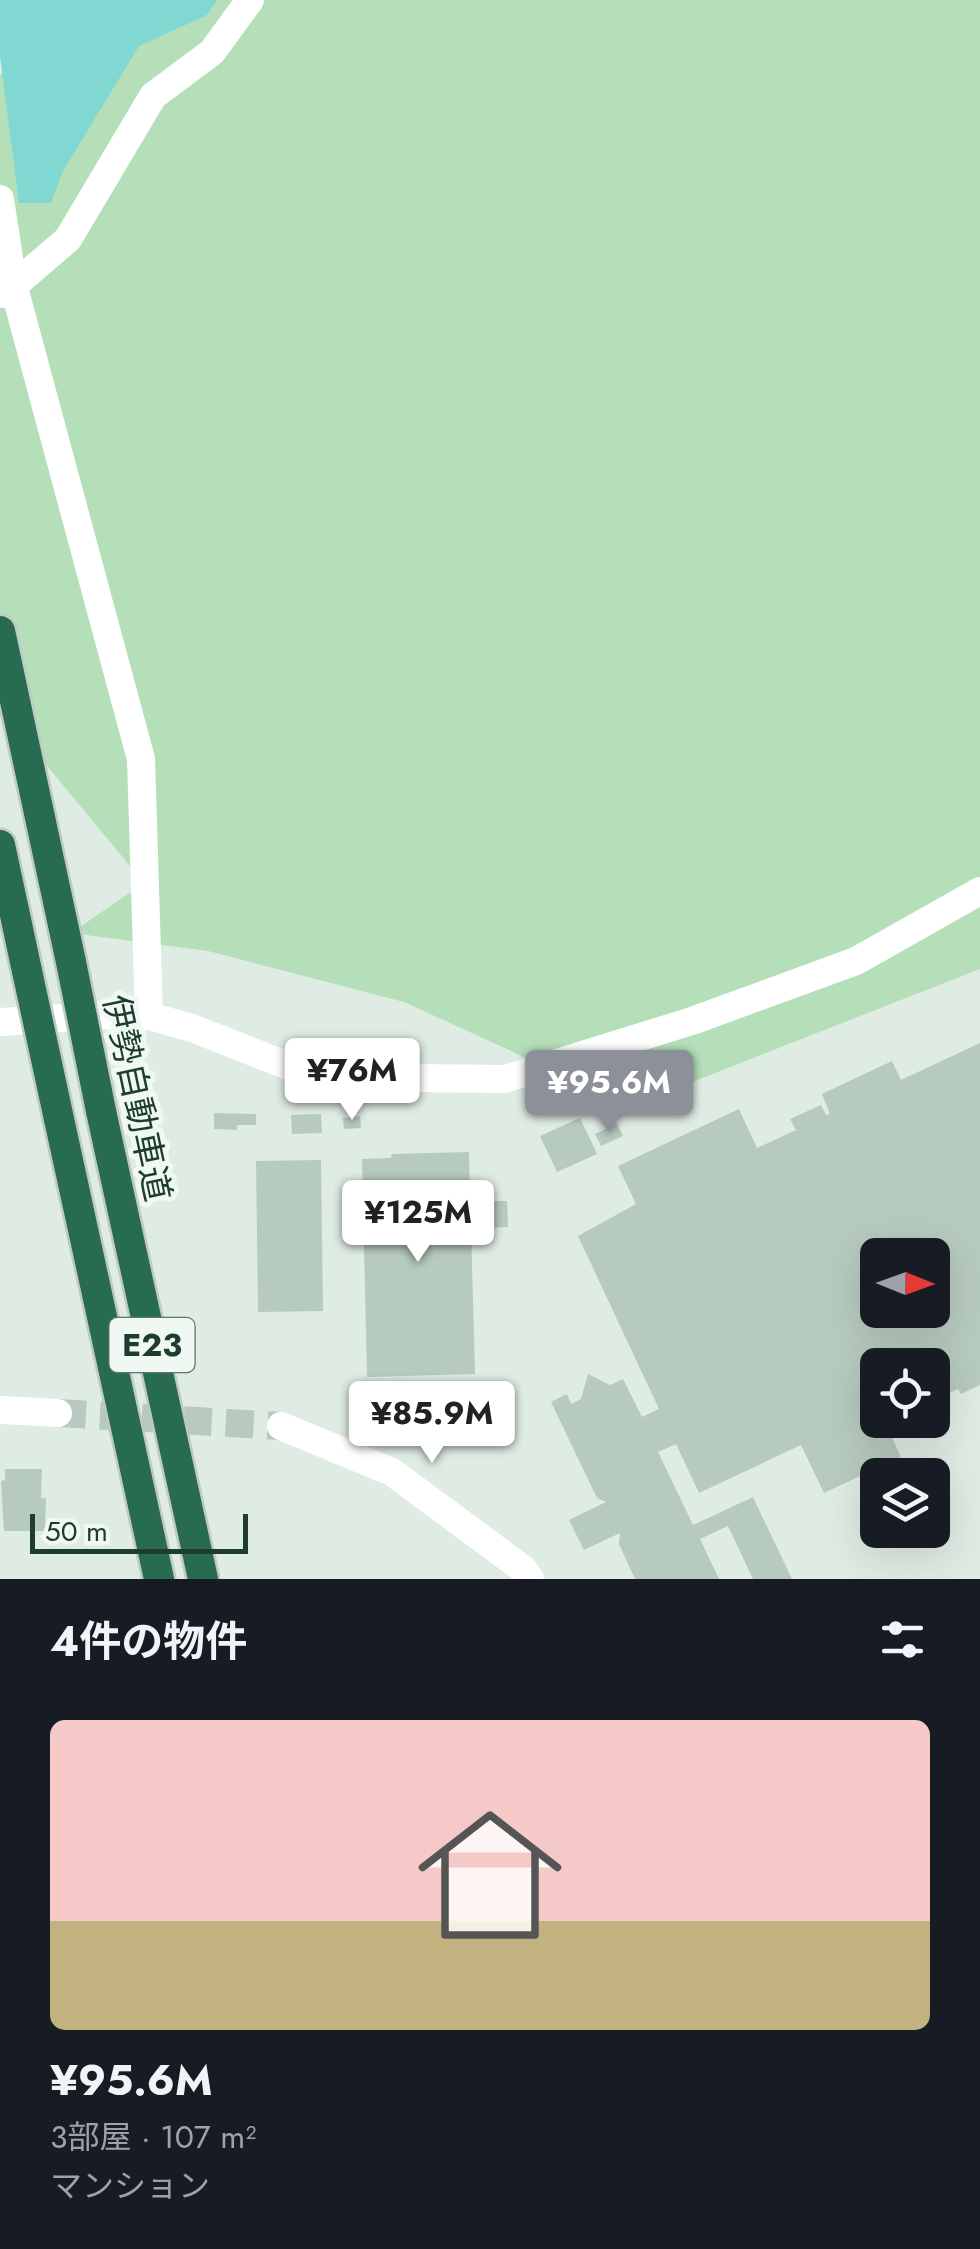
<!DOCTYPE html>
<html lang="ja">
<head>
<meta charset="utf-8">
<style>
  body { margin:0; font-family:Jost,"Noto Sans JP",sans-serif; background:#20242c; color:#f1f3f6; height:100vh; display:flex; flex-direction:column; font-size:38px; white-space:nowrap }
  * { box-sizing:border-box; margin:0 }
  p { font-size:32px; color:#9ea1a6 }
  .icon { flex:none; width:55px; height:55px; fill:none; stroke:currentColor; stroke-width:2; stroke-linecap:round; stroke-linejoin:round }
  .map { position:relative; height:1579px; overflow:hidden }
  .details { display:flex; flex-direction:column; background:#171b24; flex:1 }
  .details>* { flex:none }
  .needle { width:65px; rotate:91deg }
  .controls { position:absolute; left:860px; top:1238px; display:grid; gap:20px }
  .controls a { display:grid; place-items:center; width:90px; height:90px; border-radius:15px; background:#171b24; box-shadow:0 10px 40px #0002; font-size:50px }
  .scale { position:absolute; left:30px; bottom:25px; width:218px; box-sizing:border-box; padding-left:10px; border:5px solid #1e3d2e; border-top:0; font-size:28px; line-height:35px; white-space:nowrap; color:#1e3d2e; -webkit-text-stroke:8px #eff8f2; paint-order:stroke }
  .price { position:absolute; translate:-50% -85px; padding:0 22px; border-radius:10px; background:#fff; color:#222; font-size:32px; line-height:65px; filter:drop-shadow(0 2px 5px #0008) }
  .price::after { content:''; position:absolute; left:50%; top:60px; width:30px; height:22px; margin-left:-15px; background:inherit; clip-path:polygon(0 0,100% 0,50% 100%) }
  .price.active { background:#8c9099; color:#fff }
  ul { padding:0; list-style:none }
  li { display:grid; align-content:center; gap:20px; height:530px; padding:0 50px }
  li span { display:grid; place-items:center; height:310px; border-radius:15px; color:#555 }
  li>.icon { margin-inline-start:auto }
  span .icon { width:180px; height:180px; fill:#fffc; stroke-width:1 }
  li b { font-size:42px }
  h2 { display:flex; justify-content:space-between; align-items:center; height:120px; padding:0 50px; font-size:42px }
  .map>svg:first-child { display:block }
  .green { fill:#b5dfb8 }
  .water { fill:#81d7d2 }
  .building { fill:#b7cabe; fill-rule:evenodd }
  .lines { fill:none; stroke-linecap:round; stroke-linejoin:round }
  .minor-tunnel { stroke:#b8c9bf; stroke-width:28; stroke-dasharray:28 14; stroke-linecap:butt }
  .motorway-casing { stroke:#c0c9c4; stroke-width:35 }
  .minor { stroke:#fff; stroke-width:28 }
  .motorway { stroke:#276c50; stroke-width:30 }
  .motorway-bridge-casing { stroke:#c0c9c4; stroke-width:35; stroke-linecap:butt }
  .motorway-bridge { stroke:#276c50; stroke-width:30 }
  .labels { text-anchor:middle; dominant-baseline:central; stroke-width:10; stroke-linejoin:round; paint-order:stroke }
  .shield { fill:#eff8f2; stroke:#5d7569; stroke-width:2.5 }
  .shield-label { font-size:32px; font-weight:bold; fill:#1e3d2e }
  .street-label { font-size:35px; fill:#1e3d2e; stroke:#eff8f2 }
</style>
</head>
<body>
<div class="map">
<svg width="980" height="1579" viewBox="0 0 980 1579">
  <rect width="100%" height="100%" fill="#dfece3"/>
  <polygon class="green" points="68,0 980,0 980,969 631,1106 404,1002 208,951 71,933 144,883 0,709 0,75 29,54"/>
  <polygon class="water" points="0,0 217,0 207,15 139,46 63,171 51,203 19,203 0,56"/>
  <g class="building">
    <path d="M980,1043v342l-19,9 -3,-5 -26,12v-36h-54v55h6l17,37 -77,36 -23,-48 -102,48 -23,-49 -18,8 35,73 60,-28 39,82h-39l-25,-53 -28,13 19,40h-84l-16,-35 1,-11 -36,17 -15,-30 37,-18 -9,-4 -46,-96 16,-8 4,10 10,-5 7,-25 22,11 13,-6 19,38 17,-8 -81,-173 58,-32 -18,-38 121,-57 18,39 39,-18 -6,-11 31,-14 5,10 4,-1 -8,-20 70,-33 9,19zM878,1255h54v55h-54z"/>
    <polygon points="617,1107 621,1116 613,1120 608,1111"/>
    <polygon points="214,1113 256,1114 256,1125 237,1125 237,1130 214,1129"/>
    <polygon points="321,1114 322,1133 292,1134 291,1115"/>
    <polygon points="360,1116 361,1128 344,1129 343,1118"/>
    <polygon points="580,1118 597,1154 557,1172 540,1136"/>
    <polygon points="617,1124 623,1136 601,1146 595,1134"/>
    <polygon points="469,1152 475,1374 367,1377 362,1159 391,1158 392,1154"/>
    <polygon points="321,1160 323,1311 258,1312 256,1161"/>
    <polygon points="487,1201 507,1201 508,1227 488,1228"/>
    <polygon points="5,1469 42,1469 41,1498 46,1498 45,1531 4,1531 1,1481 5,1480"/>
  </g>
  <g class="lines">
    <polyline class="minor-tunnel" points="58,1413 281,1426"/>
    <defs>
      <g id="motorway">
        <polyline points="0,631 71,962"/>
        <polyline points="0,845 27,971"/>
        <polyline points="101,1111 203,1579"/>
        <polyline points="59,1119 159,1579"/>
      </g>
    </defs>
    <use href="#motorway" class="motorway-casing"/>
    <g class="minor">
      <polyline points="0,199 13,284 141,759 149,1016"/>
      <polyline points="4,294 68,239 153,96 212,52 250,0"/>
      <polyline points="0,1022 107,1015 149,1016 192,1028 316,1077 505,1079 692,1021 856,961 980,891"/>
      <polyline points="0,1410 58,1413"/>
      <polyline points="281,1426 392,1472 523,1569 530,1579"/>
    </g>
    <use href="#motorway" class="motorway"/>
    <defs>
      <g id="motorway-bridge">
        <polyline points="71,962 101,1111"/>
        <polyline points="27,971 59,1119"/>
      </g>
    </defs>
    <use href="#motorway-bridge" class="motorway-bridge-casing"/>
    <use href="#motorway-bridge" class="motorway-bridge"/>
  </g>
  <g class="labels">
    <rect class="shield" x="109.5" y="1318" width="85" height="54" rx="8"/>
    <g class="shield-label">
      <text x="152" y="1345">E23</text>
    </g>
    <g class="street-label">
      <text transform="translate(137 1098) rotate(78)">伊勢自動車道</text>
    </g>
  </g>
</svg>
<div class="controls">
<a><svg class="needle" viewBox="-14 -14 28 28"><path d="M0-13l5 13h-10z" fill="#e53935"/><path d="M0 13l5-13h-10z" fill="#9ea1a6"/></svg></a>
<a><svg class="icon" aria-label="locate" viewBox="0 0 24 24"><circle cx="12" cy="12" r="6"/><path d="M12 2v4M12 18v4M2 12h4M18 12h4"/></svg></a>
<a><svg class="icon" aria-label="layers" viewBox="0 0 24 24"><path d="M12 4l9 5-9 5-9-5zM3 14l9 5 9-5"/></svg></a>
</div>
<div class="scale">50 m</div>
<b class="price" style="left:352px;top:1123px">¥76M</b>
<b class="price active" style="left:609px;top:1135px">¥95.6M</b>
<b class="price" style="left:418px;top:1265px">¥125M</b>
<b class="price" style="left:432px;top:1466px">¥85.9M</b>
</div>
<section class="details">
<h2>4件の物件<svg class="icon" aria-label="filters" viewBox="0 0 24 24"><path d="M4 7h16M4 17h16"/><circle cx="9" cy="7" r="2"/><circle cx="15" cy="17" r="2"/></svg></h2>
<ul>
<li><span style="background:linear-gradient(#f6c9c9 65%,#c2b280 0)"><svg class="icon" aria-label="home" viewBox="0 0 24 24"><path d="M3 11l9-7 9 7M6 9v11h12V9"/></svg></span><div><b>¥95.6M</b><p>3部屋 · 107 m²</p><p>マンション</p></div></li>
</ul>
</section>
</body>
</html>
